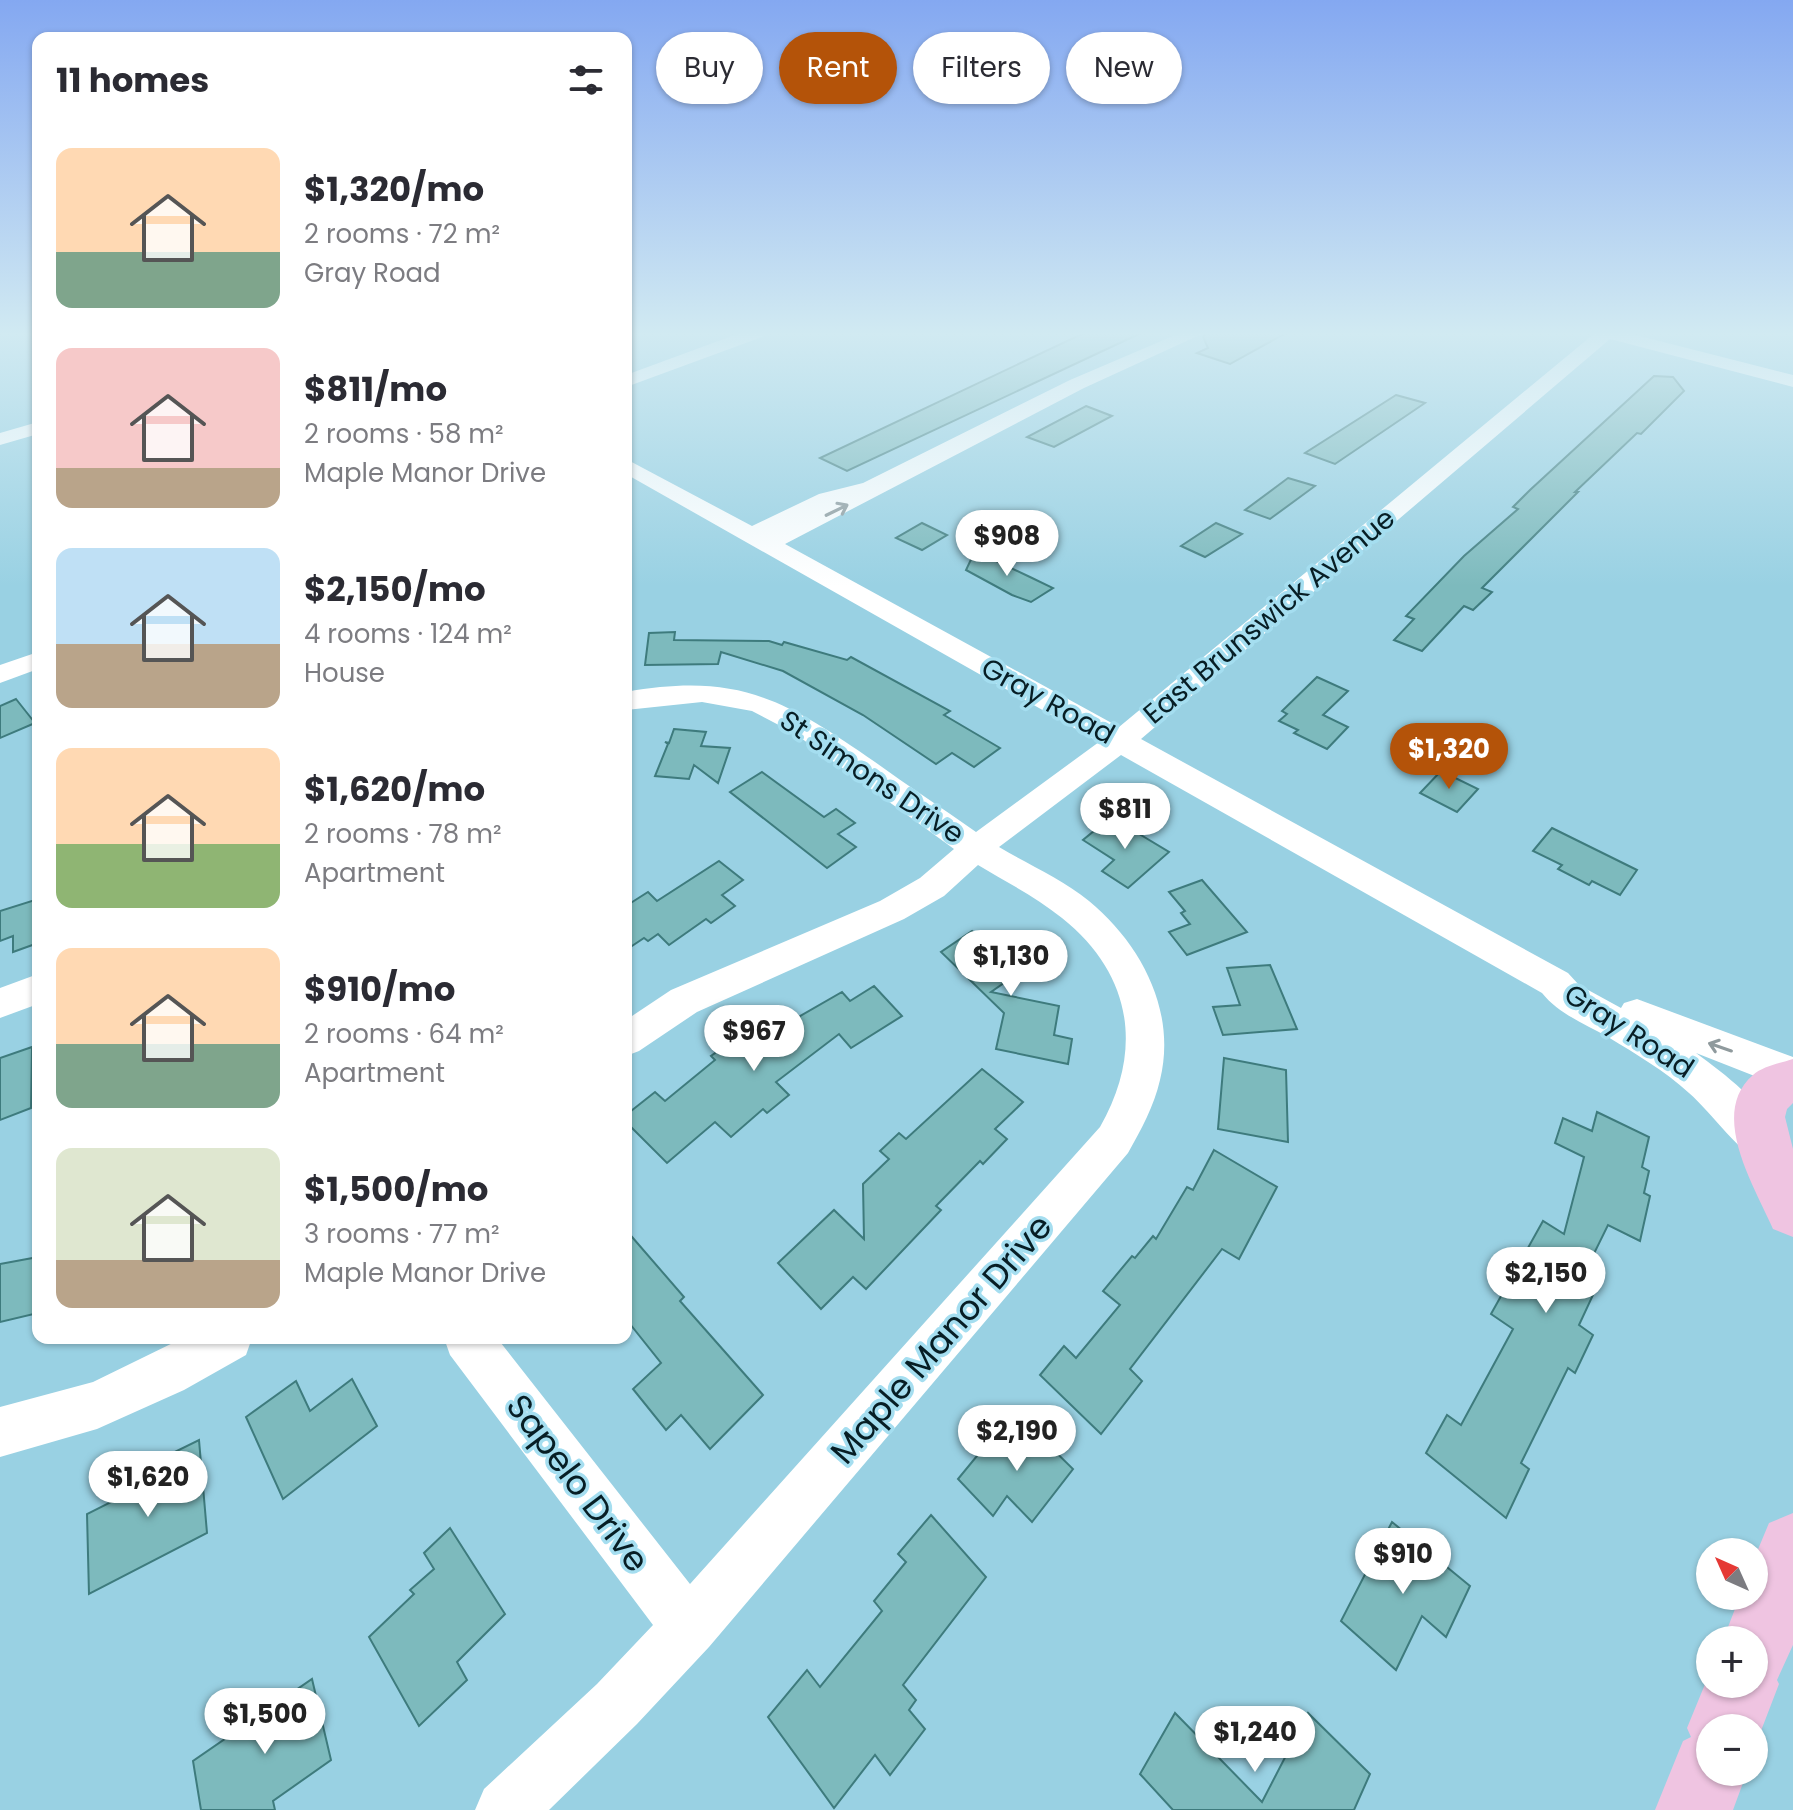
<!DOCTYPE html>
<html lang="en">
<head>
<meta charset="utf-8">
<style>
  body { margin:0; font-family:Poppins,sans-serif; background:#f7f7f7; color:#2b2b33; height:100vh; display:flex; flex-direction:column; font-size:30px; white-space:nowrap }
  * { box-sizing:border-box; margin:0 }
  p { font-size:26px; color:#7c7c81 }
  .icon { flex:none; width:44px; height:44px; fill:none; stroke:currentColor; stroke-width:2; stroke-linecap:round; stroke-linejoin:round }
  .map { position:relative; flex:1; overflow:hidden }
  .sheet { position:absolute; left:32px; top:32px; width:600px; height:1312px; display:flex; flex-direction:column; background:#fff; border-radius:16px; box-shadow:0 2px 6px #0004 }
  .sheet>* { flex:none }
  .guide { position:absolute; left:656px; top:32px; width:760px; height:72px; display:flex; gap:16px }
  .needle { width:52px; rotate:315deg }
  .buttons { position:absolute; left:1696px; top:1538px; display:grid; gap:16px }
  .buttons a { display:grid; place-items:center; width:72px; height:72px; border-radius:50%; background:#fff; box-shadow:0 2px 6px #0004; font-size:40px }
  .price { position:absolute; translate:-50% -68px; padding:0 18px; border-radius:28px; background:#fff; color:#222; font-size:26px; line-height:52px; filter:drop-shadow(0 2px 4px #0008) }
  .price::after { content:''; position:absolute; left:50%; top:48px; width:24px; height:18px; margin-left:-12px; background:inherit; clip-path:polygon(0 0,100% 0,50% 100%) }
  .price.active { background:#b45309; color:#fff }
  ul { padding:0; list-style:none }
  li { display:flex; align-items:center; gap:24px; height:200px; padding:0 24px }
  li span { display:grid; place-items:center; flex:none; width:224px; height:160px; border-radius:16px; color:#555 }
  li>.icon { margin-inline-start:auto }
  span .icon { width:96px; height:96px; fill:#fffc; stroke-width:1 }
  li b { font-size:34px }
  h2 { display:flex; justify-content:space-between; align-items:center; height:96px; padding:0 24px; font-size:34px }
  .chip { padding:0 28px; border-radius:36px; background:#fff; box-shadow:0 2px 6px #0004; font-size:28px; line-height:72px }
  .chip.active { background:#b45309; color:#fff }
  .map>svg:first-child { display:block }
  .building { fill:#7dbabd; stroke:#3e7b7d; stroke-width:2 }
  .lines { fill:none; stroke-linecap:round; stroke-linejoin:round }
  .minor { fill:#fff; fill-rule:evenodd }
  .major { fill:#efc4e1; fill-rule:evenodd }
  .oneway { stroke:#8f9a9d }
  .labels { text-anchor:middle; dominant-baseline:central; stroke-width:7; stroke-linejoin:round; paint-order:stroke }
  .street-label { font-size:28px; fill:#071e25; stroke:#a5def0 }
  .near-street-label { font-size:34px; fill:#071e25; stroke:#a5def0 }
</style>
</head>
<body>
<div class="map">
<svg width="1793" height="1810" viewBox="0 0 1793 1810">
  <rect width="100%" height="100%" fill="#99d1e3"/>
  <g class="building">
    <polygon points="1084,333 1141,333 847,471 820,458"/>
    <polygon points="1207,333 1286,333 1230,364 1197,353 1208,348 1203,337"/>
    <polygon points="1654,376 1673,377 1684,391 1641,434 1637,433 1575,492 1578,492 1482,588 1492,592 1473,610 1464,606 1422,651 1394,640 1414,619 1406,616 1464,556 1518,509 1513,507 1530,490"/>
    <polygon points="1396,395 1425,403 1335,464 1305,453"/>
    <polygon points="1086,406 1112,416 1054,447 1027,437"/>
    <polygon points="1288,478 1315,486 1270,519 1245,510"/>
    <polygon points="922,523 947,535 922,550 896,538"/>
    <polygon points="1216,523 1242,534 1205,557 1181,546"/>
    <polygon points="975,551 1030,577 1053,588 1031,602 1012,595 966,570"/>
    <polygon points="675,632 674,640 769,641 782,645 784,642 847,660 851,657 950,711 944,715 1000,748 974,767 952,753 936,764 863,715 783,671 721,652 718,664 645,665 649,633"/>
    <polygon points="1317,677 1348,691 1323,715 1348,727 1327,749 1294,733 1298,730 1279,721 1287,714 1282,711"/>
    <polygon points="16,699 35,723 0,738 0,706"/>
    <polygon points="674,729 706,732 701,746 730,748 718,783 694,765 689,779 655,776 668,744 665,742 669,743"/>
    <polygon points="1441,771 1478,789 1457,812 1420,793"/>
    <polygon points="762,772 824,817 836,809 855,823 838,834 856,847 827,868 730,792"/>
    <polygon points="1111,817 1169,852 1128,888 1102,871 1114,860 1083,840"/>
    <polygon points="1552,828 1637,870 1620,895 1592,881 1589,885 1558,869 1562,865 1533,851"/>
    <polygon points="719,861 743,880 722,895 735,906 711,923 706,919 669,945 658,934 648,941 644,938 626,950 626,906 648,892 657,901"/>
    <polygon points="1202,880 1247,932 1187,955 1169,932 1190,924 1181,913 1185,911 1169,892"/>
    <polygon points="38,899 38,943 13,952 13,936 0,941 0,911"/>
    <polygon points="972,931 996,952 1017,938 1040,958 991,992 1059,1006 1054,1035 1072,1039 1068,1064 996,1049 1004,1013 941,952"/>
    <polygon points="1270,965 1297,1029 1223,1035 1213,1007 1240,1005 1227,968"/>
    <polygon points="874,986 902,1016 851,1048 839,1034 776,1082 789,1095 767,1113 763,1109 731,1137 715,1122 667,1163 626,1122 626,1115 655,1092 665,1101 715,1060 711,1056 738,1037 749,1048 779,1025 781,1027 842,992 850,1001"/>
    <polygon points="32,1047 31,1108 0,1120 0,1058"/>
    <polygon points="1224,1058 1286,1070 1288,1142 1218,1129"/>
    <polygon points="982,1069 1023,1102 995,1129 1007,1139 983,1164 980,1161 936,1206 941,1210 866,1289 853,1277 821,1309 778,1263 834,1210 864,1239 863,1184 889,1159 880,1151 899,1133 906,1139"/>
    <polygon points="1597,1112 1649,1137 1642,1167 1649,1171 1644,1193 1650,1196 1640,1241 1608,1225 1578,1286 1593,1295 1579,1325 1593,1335 1575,1373 1568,1368 1521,1463 1529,1469 1506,1518 1426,1453 1447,1415 1461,1425 1513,1329 1491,1314 1543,1221 1564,1234 1584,1157 1555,1143 1563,1118 1592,1131"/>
    <polygon points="1214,1150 1277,1187 1239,1259 1222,1249 1130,1369 1142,1381 1101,1434 1040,1375 1064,1346 1076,1358 1120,1305 1103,1291 1132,1256 1135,1258 1153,1236 1156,1239 1187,1187 1193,1190"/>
    <polygon points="626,1230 684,1297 680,1301 763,1395 710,1449 681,1415 666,1430 633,1389 661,1363 626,1319"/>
    <polygon points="38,1257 38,1313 0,1322 0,1264"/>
    <polygon points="352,1379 377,1426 283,1499 246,1417 296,1381 310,1411"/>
    <polygon points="1023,1420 1073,1469 1032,1522 1007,1496 993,1516 958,1479 990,1440 999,1450"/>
    <polygon points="199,1440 207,1533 89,1594 87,1514 149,1483 148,1465"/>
    <polygon points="931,1515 986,1577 903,1685 916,1700 909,1710 925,1729 890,1775 875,1755 834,1808 768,1717 807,1670 820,1687 882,1611 874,1601 906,1562 898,1554"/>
    <polygon points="1392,1522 1470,1586 1446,1637 1422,1616 1396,1670 1341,1621"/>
    <polygon points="450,1528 505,1614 457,1662 467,1680 419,1726 369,1637 414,1594 410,1590 434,1569 424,1553"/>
    <polygon points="312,1679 331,1760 273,1801 275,1810 201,1810 193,1761"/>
    <polygon points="1175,1713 1262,1802 1308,1713 1370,1774 1354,1810 1173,1810 1140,1774"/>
  </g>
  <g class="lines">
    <g class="minor">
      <polygon points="740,333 765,333 762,337 626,387 626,375"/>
      <path d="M1180,333h24l-120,55 -299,156 334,183 476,-394h33l165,42v12l-183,-48 -469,400 427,234 11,12 42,23 3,-5 13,-4 156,58v34l-97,-38c33,24 71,54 89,92l-6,13 -15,6c-22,-8 -53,-52 -75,-71 -24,-22 -53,-39 -81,-56 -23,-13 -49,-23 -66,-44l-421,-238 -122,92c30,18 63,32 90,54 52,43 88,110 71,179 -6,26 -19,50 -32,73l-419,494 -72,77 -88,86h-74l9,-21 113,-105 56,-59 -203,-270 -6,-17h53l193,246 410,-457c44,-77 32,-153 -38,-209 -26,-21 -56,-36 -84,-53l-34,31 -40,23 -207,93 -58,39 -13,5v-36l45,-30 209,-89 40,-23 34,-29 -160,-116 -42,-22 -50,-9 -76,8v-18c112,-20 160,8 249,70 33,24 67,46 101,70l123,-90 -473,-268v-15l126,67 67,-32 44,-11 207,-103z"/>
      <polygon points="38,422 38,434 0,445 0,433"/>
      <polygon points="38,652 38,669 0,683 0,665"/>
      <polygon points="38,974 38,1004 0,1018 0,988"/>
      <polygon points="183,1338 252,1338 246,1355 184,1390 97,1429 0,1457 0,1407 93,1382"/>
    </g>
    <g class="major">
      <path d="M1793,1059v44l-6,6 -2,8 8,32v88l-20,-8c-18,-42 -65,-115 -20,-154 10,-9 28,-12 40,-16z"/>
      <polygon points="1793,1513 1793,1645 1777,1680 1779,1684 1754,1749 1754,1728 1710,1728 1710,1772 1747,1772 1733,1810 1655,1810 1683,1741 1691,1737 1687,1728 1710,1672 1710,1684 1754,1684 1754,1640 1723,1640 1740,1596 1754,1596 1754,1559 1769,1523"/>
    </g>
  </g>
  <defs><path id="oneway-shaft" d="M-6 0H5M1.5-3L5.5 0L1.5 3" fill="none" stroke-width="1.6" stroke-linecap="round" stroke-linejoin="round" transform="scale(2)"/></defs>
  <g class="oneway">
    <use href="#oneway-shaft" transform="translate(837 510) rotate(-26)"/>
    <use href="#oneway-shaft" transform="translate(1720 1047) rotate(-161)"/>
  </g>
  <linearGradient id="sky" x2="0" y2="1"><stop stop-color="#84a8f1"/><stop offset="0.57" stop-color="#d1eaf2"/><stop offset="1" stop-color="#d1eaf2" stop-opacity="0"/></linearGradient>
  <rect width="1793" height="586" fill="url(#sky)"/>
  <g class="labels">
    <g class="street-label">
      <text transform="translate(1269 616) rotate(-40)">East Brunswick Avenue</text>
      <text transform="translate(1048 701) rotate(29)">Gray Road</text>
      <text transform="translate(872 777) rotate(34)">St Simons Drive</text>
      <text transform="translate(1629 1031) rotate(33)">Gray Road</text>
    </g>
    <g class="near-street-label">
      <text transform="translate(941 1339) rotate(-49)">Maple Manor Drive</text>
      <text transform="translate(578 1483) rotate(53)">Sapelo Drive</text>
    </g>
  </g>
</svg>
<div class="buttons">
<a><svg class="needle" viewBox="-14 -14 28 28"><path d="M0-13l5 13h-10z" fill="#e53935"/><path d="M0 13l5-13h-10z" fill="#7c7c81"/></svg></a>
<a>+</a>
<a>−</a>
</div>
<b class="price" style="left:1007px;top:578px">$908</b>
<b class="price active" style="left:1449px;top:791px">$1,320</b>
<b class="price" style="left:1125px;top:851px">$811</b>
<b class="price" style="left:1011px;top:998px">$1,130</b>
<b class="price" style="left:754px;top:1073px">$967</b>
<b class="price" style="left:1546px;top:1315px">$2,150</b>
<b class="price" style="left:1017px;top:1473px">$2,190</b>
<b class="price" style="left:148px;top:1519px">$1,620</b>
<b class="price" style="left:1403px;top:1596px">$910</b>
<b class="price" style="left:265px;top:1756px">$1,500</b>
<b class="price" style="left:1255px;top:1774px">$1,240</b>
<div class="guide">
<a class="chip">Buy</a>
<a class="chip active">Rent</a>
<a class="chip">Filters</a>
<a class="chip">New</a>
</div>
<section class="sheet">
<h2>11 homes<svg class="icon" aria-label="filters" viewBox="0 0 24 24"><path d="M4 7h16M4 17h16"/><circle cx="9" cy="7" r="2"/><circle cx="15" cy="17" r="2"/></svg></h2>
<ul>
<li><span style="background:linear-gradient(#ffd9b3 65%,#7fa58c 0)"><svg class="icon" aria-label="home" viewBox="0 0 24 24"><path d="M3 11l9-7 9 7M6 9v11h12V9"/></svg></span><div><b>$1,320/mo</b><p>2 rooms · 72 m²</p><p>Gray Road</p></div></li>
<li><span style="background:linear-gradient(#f6c9c9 75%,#b9a48a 0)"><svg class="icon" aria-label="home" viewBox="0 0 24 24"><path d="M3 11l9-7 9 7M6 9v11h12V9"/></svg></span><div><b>$811/mo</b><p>2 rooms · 58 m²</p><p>Maple Manor Drive</p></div></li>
<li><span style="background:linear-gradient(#bfe0f5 60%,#b9a48a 0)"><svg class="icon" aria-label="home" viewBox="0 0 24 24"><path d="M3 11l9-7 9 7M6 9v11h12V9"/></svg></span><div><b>$2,150/mo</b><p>4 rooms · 124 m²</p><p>House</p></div></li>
<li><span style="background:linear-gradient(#ffd9b3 60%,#8fb573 0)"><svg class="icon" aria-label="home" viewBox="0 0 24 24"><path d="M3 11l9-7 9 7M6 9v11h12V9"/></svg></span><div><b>$1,620/mo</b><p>2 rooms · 78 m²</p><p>Apartment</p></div></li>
<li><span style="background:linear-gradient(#ffd9b3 60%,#7fa58c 0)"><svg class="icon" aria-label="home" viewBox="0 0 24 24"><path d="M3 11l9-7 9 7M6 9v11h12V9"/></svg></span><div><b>$910/mo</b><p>2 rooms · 64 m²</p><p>Apartment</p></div></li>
<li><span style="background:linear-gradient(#dfe7d0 70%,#b9a48a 0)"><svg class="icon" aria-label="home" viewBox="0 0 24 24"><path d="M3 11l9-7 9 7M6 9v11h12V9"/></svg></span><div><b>$1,500/mo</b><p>3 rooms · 77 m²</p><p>Maple Manor Drive</p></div></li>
</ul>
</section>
</div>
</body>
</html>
